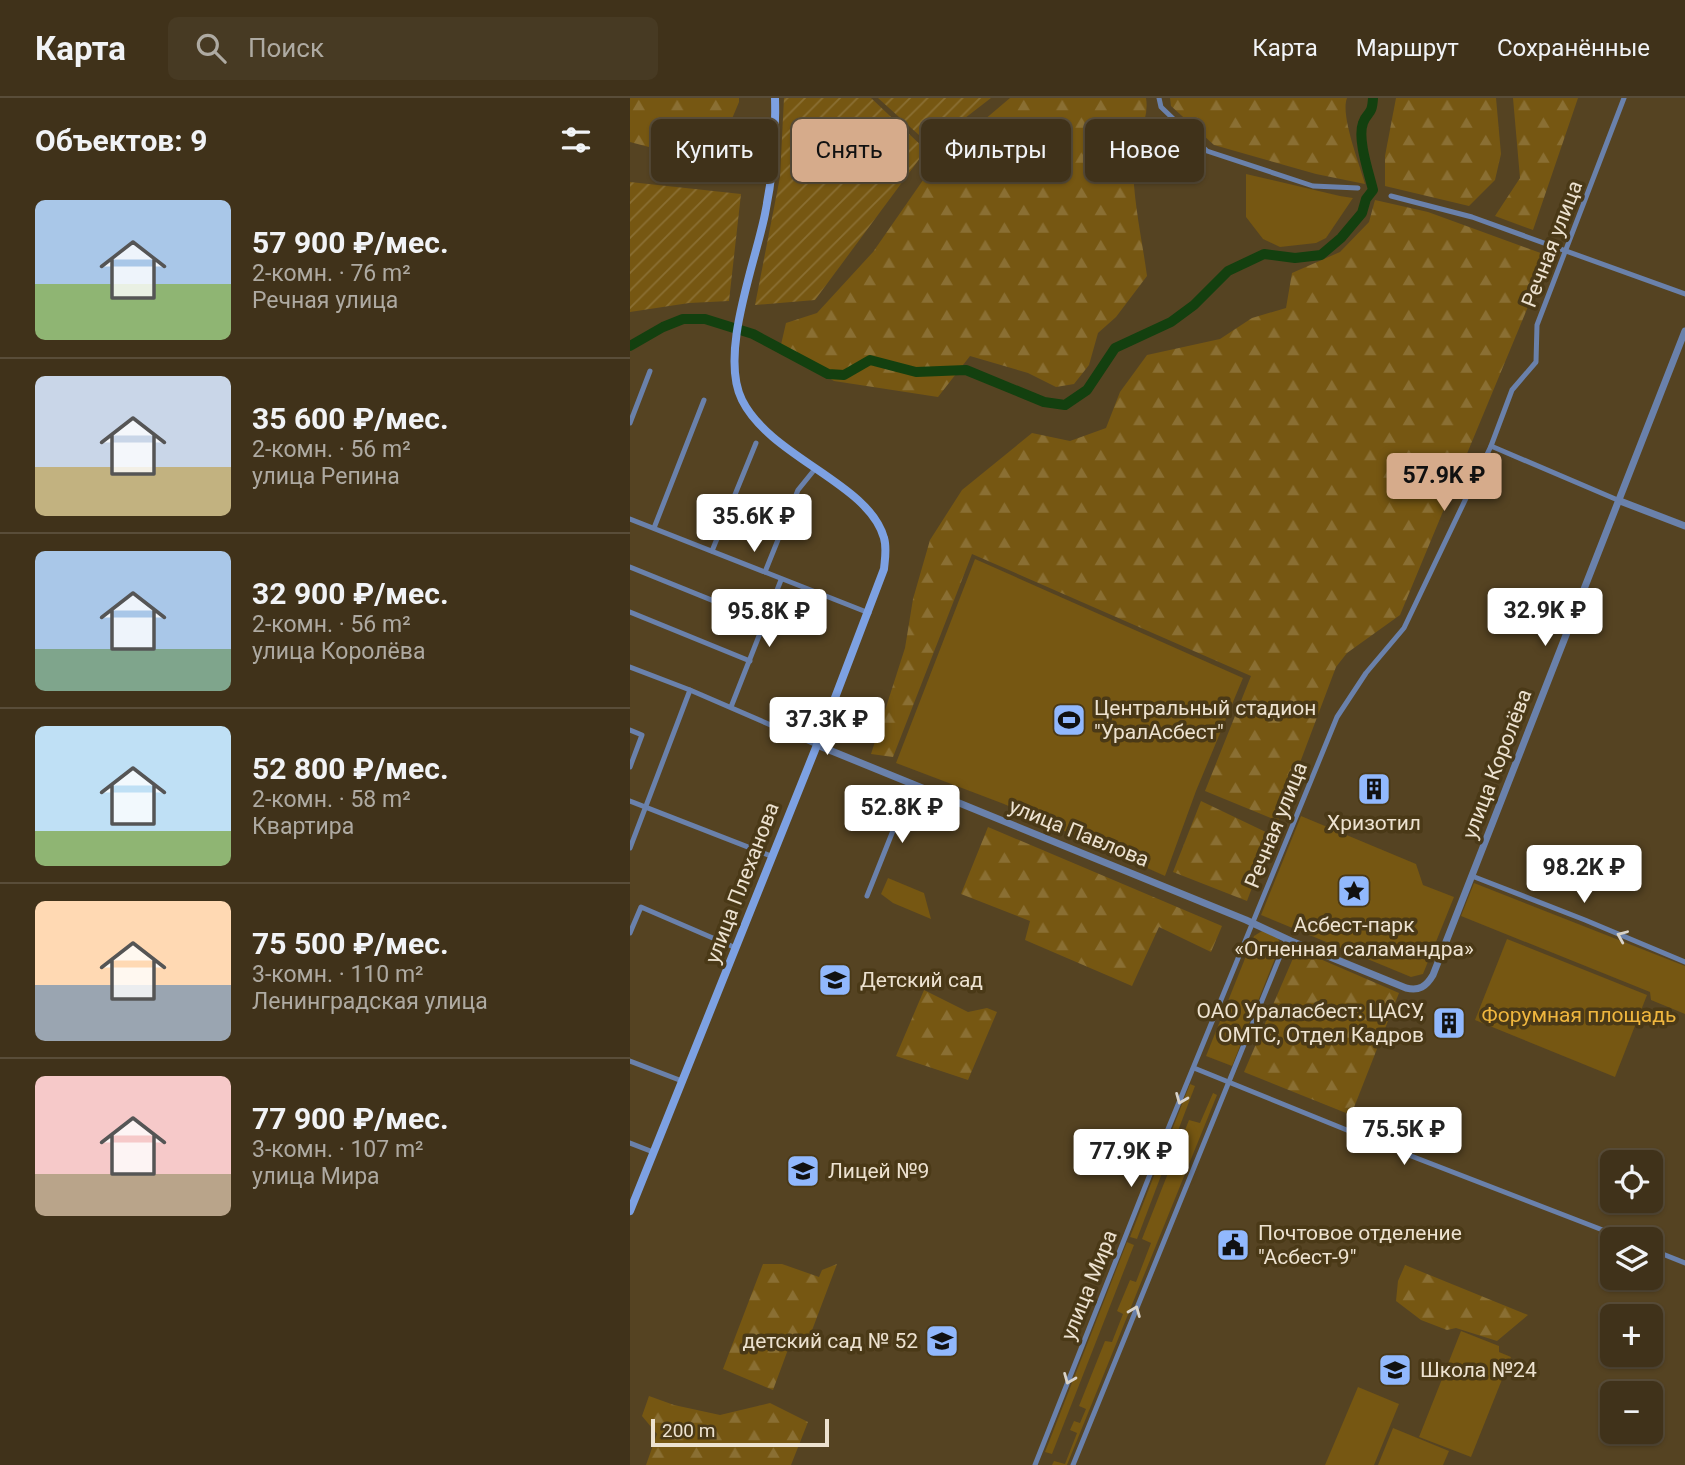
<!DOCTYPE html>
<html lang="ru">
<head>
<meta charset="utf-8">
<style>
  body { margin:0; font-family:Roboto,sans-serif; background:#473a23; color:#f1f3f6; height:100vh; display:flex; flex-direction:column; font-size:26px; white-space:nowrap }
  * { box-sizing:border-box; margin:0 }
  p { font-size:23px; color:#aeaaa2 }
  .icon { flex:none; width:38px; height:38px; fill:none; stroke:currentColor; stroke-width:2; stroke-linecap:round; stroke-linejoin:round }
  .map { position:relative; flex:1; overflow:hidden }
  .side { display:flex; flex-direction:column; background:#40321a; width:630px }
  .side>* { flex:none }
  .banner { position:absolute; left:21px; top:21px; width:665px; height:63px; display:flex; gap:14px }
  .buttons { position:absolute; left:970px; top:1052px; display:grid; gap:14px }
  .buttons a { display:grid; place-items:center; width:63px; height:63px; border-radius:10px; background:#40321a; box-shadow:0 2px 5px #0004,0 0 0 2px #594d39; font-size:35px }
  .scale { position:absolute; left:21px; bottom:18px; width:178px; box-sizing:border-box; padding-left:7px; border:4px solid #ede2d0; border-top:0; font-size:19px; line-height:24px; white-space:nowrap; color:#ede2d0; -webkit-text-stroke:5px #4a3917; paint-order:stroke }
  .price { position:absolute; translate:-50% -60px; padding:0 16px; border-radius:7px; background:#fff; color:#222; font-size:23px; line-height:46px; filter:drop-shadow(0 2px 4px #0008) }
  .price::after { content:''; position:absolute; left:50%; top:42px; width:21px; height:16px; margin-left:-10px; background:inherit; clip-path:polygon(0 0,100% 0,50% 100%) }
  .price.active { background:#d6ab8b; color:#111 }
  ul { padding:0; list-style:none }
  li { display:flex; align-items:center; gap:21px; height:175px; padding:0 35px }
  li+li { border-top:2px solid #594d39 }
  li span { display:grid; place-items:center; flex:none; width:196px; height:140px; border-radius:10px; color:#555 }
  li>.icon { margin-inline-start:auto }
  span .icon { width:84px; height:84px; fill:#fffc; stroke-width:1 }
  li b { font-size:30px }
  h2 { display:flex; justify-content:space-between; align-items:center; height:84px; padding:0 35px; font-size:30px }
  .pill { padding:0 24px; border-radius:10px; background:#40321a; box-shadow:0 2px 5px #0004,0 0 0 2px #594d39; font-size:24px; line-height:63px }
  .pill.active { background:#d6ab8b; color:#111 }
  header { display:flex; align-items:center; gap:42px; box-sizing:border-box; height:98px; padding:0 35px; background:#40321a; border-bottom:2px solid #594d39 }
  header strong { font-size:33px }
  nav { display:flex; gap:38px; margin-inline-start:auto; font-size:24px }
  .search { width:490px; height:63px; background:#473a23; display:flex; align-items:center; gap:18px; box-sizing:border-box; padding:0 24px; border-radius:10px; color:#aeaaa2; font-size:26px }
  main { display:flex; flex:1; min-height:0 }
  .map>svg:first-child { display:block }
  .green { fill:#765712 }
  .forest { fill:url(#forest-firs) }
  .garden { fill:url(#garden-furrows) }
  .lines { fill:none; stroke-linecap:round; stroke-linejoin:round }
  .river { stroke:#13400f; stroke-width:10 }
  .minor { stroke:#6a81ab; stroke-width:5 }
  .tertiary { stroke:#6a81ab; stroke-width:7 }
  .secondary { stroke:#7da1e2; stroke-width:8 }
  .oneway { stroke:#d9d3ca }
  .labels { text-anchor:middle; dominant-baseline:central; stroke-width:7; stroke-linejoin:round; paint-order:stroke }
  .street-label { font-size:21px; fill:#ede2d0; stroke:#4a3917 }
  .poi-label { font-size:21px; fill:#ede2d0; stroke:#4a3917; text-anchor:start }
  .park-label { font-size:21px; fill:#efb63e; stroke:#4a3917 }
</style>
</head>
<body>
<header>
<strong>Карта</strong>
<div class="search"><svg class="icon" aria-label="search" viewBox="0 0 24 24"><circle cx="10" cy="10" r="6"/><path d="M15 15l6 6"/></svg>Поиск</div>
<nav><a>Карта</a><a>Маршрут</a><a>Сохранённые</a></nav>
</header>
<main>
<section class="side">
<h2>Объектов: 9<svg class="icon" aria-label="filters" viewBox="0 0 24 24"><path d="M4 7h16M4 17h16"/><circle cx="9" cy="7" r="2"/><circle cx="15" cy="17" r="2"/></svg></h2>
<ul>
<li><span style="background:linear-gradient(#a9c7e8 60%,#8fb573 0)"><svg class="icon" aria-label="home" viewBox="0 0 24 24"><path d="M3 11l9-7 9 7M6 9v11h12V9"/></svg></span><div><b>57 900 ₽/мес.</b><p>2-комн. · 76 m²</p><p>Речная улица</p></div></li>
<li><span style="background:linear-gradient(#c9d6e8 65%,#c2b280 0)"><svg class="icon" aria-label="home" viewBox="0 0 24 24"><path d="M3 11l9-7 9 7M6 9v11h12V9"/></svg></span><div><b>35 600 ₽/мес.</b><p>2-комн. · 56 m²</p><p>улица Репина</p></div></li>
<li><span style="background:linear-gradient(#a9c7e8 70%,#7fa58c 0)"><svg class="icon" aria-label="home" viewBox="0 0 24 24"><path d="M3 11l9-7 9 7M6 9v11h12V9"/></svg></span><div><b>32 900 ₽/мес.</b><p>2-комн. · 56 m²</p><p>улица Королёва</p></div></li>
<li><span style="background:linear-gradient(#bfe0f5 75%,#8fb573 0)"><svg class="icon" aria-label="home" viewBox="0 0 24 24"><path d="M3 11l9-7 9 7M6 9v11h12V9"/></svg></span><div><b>52 800 ₽/мес.</b><p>2-комн. · 58 m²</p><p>Квартира</p></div></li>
<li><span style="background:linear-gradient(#ffd9b3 60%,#9aa5b1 0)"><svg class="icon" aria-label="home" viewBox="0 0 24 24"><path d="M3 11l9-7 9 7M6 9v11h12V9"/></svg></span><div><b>75 500 ₽/мес.</b><p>3-комн. · 110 m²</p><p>Ленинградская улица</p></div></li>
<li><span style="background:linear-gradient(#f6c9c9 70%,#b9a48a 0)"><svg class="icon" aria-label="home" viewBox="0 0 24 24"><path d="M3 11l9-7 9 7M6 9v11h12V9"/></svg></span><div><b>77 900 ₽/мес.</b><p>3-комн. · 107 m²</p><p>улица Мира</p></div></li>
</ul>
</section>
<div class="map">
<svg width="1055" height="1367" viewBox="0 0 1055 1367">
  <defs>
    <pattern id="forest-firs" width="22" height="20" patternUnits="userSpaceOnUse" patternTransform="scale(1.75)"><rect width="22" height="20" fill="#765712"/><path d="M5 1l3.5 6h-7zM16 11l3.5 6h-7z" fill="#8a6f33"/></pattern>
    <pattern id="garden-furrows" width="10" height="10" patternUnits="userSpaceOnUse" patternTransform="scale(1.75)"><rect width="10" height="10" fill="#765712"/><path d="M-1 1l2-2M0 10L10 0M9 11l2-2" fill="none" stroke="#8a6f33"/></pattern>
  </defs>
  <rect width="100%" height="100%" fill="#554322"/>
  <g class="green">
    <polygon points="616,76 710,98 723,100 696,140 686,145 650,149 633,141 616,119"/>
    <polygon points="345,461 613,580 566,693 535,778 374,706 266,665"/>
    <polygon points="671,718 786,766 793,787 824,799 793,876 781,879 631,817"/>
    <polygon points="258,780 294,795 301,821 263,805 251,796"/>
    <polygon points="844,785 1055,868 1055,916 1021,902 1020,894 831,818"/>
    <polygon points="632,833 648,839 650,848 602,968 576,958 624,838"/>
    <polygon points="877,841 1017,897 985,979 845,922"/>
    <polygon points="560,986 565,988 507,1141 500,1139"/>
    <polygon points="583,995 587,997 437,1367 422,1367 424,1363 435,1366 447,1335 440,1332 444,1323 450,1325 456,1311 449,1308 475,1243 482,1244 493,1216 487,1213 500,1182 506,1184 521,1145 512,1141 559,1022 570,1025"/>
    <polygon points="497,1144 504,1147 422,1356 415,1354"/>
    <polygon points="831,1233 869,1248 869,1254 881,1259 841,1359 789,1339"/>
    <polygon points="728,1289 769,1306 744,1367 695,1367"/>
    <polygon points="763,1330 819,1353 813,1367 748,1367"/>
  </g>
  <g class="forest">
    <polygon points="0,0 109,0 109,4 83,66 0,44"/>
    <path d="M380,0h136c4,23 -12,41 -13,64 0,38 9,77 14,114l-31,41 -18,16 -9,32 -15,19 -18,3 -28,-14 -58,-17 -32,41 -104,-16 -54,-32 6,-26 31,-10 56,-61 64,-92z"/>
    <path d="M540,0h177c-7,17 13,67 18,86l-49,-10 -102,-29 -43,-39z"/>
    <polygon points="766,0 866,0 871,56 865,82 839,108 755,88 755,58"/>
    <polygon points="883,0 948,0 903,132 865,118 890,80"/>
    <polygon points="745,102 798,114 919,158 770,517 717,555 706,569 648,723 575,693 621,578 342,456 263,659 241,656 275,550 283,501 300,442 332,392 402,335 440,343 476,330 490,294 517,257 590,241 622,220 656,210 662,175 710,154 739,124"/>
    <polygon points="571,703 642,737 617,803 543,774"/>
    <polygon points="358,729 592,828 581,854 529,829 502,888 395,842 400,823 331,796"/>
    <polygon points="667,851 769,895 721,1017 614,974"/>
    <polygon points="294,892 338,914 357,910 367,914 338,982 266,958"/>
    <polygon points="133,1166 152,1166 189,1179 192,1172 207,1166 178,1243 163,1238 143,1292 93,1271"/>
    <polygon points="775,1167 898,1217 867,1243 826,1230 817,1232 791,1222 766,1203 768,1183"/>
    <polygon points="19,1298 44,1307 90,1317 140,1305 178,1324 161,1367 16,1367 27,1336 12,1318"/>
  </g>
  <g class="garden">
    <polygon points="154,0 241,0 296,52 185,202 125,207 150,79"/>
    <polygon points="248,0 361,0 300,47"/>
    <polygon points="0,84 111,96 99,203 59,205 0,214"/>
  </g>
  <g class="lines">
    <path class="river" d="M0,248l33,-19 20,-8h22l48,15 75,40 16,1 26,-15 46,12 50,-2 78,32 21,3 22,-15 28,-42 56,-26 23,-17 34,-34 36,-17 31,4 26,-3 20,-17 21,-25 4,-14 7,-9c-4,-17 -16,-51 -10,-67 4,-12 9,-6 10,-25"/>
    <g class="minor">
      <polyline points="529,0 531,9 577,53 683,88 728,90"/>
      <polyline points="761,98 842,119 1055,196"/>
      <polyline points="0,325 20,273"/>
      <polyline points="861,348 990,403"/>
      <polyline points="0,421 239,515"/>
      <polyline points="24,430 74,302"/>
      <polyline points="82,453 126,345"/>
      <polyline points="0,469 136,524"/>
      <polyline points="135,474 168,392 185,371"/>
      <polyline points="0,514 120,563"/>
      <polyline points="0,569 60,592 187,647"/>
      <polyline points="101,609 151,482"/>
      <polyline points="0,632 12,637 0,669"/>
      <polyline points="0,703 141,758"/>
      <polyline points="0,750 60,592"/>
      <polyline points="842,778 955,822 1055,864"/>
      <polyline points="237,798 282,685"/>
      <polyline points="0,835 11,809 106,850"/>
      <polyline points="0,963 52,983"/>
      <polyline points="564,970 776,1056 996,1141"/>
      <polyline points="0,1045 23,1054"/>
      <polyline points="1020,1151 1055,1165"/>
      <polyline points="405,1367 536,1036 707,619 736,575 774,530 861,348 882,292 906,264 907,227 994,0"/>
      <polyline points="443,1367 657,841"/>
    </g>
    <g class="tertiary">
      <polyline points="990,403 1055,428"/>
      <path d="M187,647l429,175 45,21 115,47c13,3 20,-1 27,-13l252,-644"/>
    </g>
    <path class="secondary" d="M0,1113l187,-466 67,-176c1,-11 3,-21 0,-31 -15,-55 -113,-80 -142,-138 -23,-46 13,-136 23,-186 8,-39 11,-77 10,-116"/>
  </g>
  <defs><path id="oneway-chevron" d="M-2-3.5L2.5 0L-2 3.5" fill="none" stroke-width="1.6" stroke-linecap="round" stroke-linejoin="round" transform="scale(1.75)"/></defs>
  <g class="oneway">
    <use href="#oneway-chevron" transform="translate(992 838) rotate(-157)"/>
    <use href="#oneway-chevron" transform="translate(551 1001) rotate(112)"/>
    <use href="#oneway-chevron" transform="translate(505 1213) rotate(-68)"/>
    <use href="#oneway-chevron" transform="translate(439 1281) rotate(112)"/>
  </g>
  <defs>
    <symbol id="stadium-square" viewBox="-11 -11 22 22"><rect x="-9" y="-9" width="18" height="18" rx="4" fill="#91b8fd" stroke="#4a3917"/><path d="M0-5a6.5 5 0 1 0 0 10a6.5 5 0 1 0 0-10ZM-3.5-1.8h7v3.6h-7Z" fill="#111"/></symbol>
    <symbol id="building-square" viewBox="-11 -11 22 22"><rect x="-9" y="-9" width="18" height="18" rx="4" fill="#91b8fd" stroke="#4a3917"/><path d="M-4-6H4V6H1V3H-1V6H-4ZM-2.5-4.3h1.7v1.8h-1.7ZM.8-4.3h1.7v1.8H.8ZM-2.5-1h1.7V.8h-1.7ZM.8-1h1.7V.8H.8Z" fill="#111"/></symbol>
    <symbol id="sight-square" viewBox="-11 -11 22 22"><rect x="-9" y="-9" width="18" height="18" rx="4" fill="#91b8fd" stroke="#4a3917"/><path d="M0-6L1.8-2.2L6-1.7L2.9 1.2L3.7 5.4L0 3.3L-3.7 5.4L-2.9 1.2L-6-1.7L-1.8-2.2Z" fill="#111"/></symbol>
    <symbol id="school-square" viewBox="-11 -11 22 22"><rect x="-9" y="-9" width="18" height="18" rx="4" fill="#91b8fd" stroke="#4a3917"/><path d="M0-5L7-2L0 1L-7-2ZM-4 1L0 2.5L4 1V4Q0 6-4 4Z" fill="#111"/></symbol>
    <symbol id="civic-square" viewBox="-11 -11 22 22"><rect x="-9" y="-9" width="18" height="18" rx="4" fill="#91b8fd" stroke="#4a3917"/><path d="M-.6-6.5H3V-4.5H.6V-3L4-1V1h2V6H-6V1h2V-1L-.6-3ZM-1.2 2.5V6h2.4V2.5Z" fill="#111"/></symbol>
  </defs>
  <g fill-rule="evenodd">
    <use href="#stadium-square" x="420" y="603" width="38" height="38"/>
    <use href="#building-square" x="725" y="672" width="38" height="38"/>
    <use href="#sight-square" x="705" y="774" width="38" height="38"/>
    <use href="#school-square" x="186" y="863" width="38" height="38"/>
    <use href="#building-square" x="800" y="906" width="38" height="38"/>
    <use href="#school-square" x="154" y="1054" width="38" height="38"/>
    <use href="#civic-square" x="584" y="1128" width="38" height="38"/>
    <use href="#school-square" x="293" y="1224" width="38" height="38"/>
    <use href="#school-square" x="746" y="1253" width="38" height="38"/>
  </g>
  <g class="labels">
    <g class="street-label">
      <text transform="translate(922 146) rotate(-69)">Речная улица</text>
      <text transform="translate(867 666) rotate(-69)">улица Королёва</text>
      <text transform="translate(646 727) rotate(-68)">Речная улица</text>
      <text transform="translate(449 735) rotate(22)">улица Павлова</text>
      <text transform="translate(112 785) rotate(-69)">улица Плеханова</text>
      <text transform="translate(459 1187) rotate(-68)">улица Мира</text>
    </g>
    <g class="poi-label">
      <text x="464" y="610">Центральный стадион<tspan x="464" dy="24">"УралАсбест"</tspan></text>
      <text x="744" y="725" text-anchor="middle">Хризотил</text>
      <text x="724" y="827" text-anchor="middle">Асбест-парк<tspan x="724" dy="24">«Огненная саламандра»</tspan></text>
      <text x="230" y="882">Детский сад</text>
      <text x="794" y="913" text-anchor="end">ОАО Ураласбест: ЦАСУ,<tspan x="794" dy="24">ОМТС, Отдел Кадров</tspan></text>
      <text x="198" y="1073">Лицей №9</text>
      <text x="628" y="1135">Почтовое отделение<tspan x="628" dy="24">"Асбест-9"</tspan></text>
      <text x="288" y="1243" text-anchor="end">детский сад № 52</text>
      <text x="790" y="1272">Школа №24</text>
    </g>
    <g class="park-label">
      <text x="949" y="917">Форумная площадь</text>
    </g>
  </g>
</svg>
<div class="buttons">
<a><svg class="icon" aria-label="locate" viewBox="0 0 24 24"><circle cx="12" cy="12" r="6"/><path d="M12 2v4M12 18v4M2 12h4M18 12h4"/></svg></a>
<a><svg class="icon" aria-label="layers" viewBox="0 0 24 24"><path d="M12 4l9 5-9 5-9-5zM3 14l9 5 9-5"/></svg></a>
<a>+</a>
<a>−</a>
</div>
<div class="scale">200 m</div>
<b class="price active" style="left:814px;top:415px">57.9K ₽</b>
<b class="price" style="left:124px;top:456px">35.6K ₽</b>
<b class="price" style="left:915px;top:550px">32.9K ₽</b>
<b class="price" style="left:139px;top:551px">95.8K ₽</b>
<b class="price" style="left:197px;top:659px">37.3K ₽</b>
<b class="price" style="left:272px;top:747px">52.8K ₽</b>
<b class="price" style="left:954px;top:807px">98.2K ₽</b>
<b class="price" style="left:774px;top:1069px">75.5K ₽</b>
<b class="price" style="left:501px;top:1091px">77.9K ₽</b>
<div class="banner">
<a class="pill">Купить</a>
<a class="pill active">Снять</a>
<a class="pill">Фильтры</a>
<a class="pill">Новое</a>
</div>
</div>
</main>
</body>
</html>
